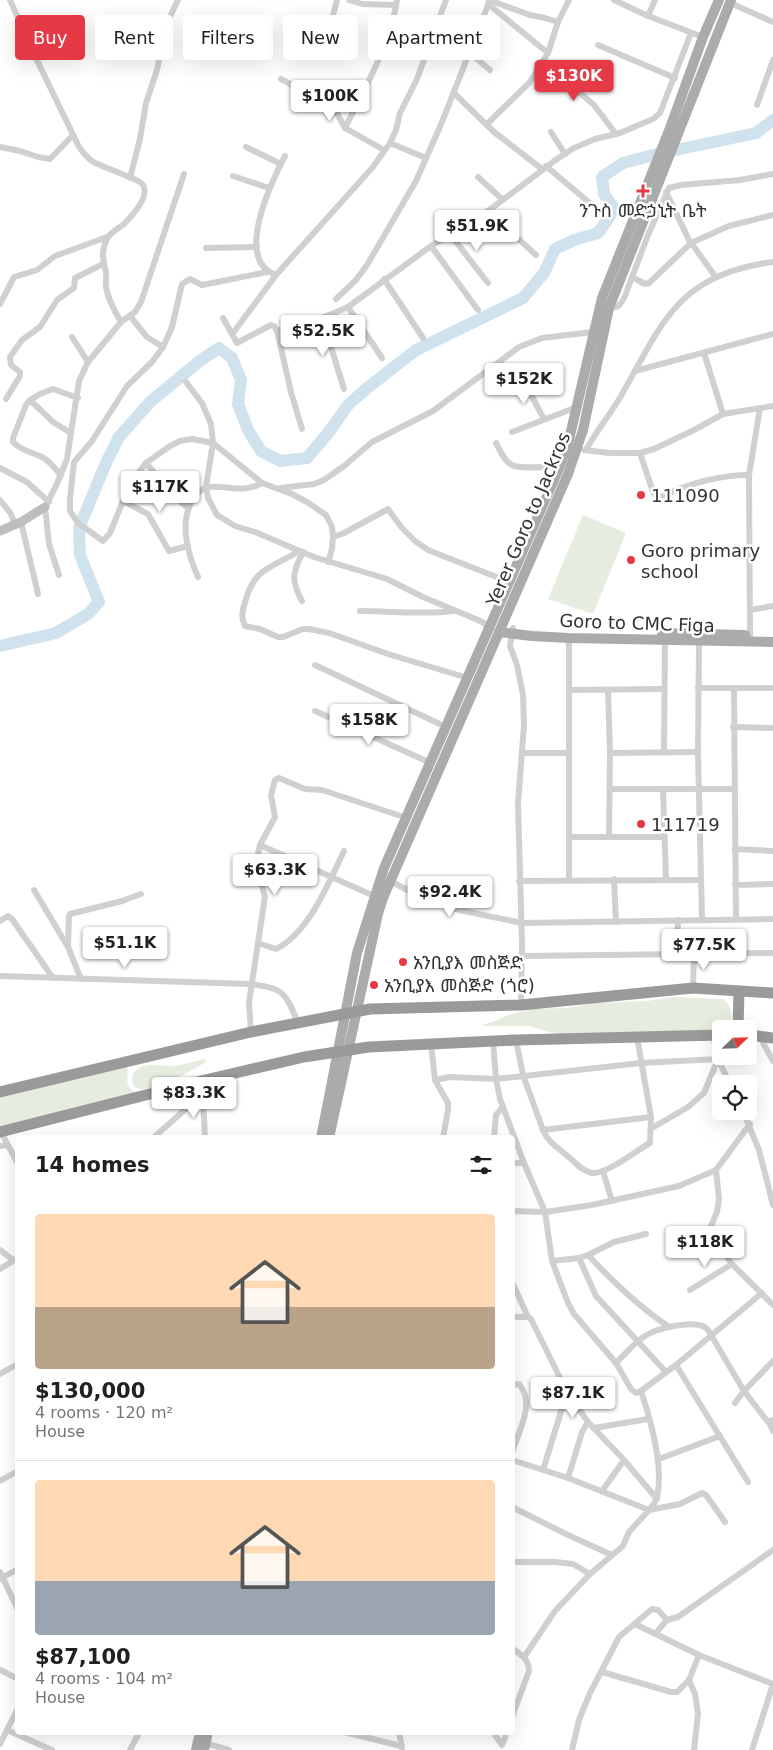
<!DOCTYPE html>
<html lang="en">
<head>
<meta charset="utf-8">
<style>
  body { margin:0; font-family:"DejaVu Sans","Noto Sans Ethiopic",sans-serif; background:#f2f2f2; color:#202124; height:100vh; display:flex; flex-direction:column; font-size:19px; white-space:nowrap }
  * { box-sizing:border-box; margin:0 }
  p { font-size:16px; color:#757577 }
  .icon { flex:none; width:28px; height:28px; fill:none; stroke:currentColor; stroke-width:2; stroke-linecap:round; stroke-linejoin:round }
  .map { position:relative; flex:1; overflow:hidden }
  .panel { position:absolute; left:15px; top:1135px; width:500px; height:600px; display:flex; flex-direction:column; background:#fff; border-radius:5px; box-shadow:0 5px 20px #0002 }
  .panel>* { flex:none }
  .hud { position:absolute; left:15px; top:15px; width:500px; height:45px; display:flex; gap:10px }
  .needle { width:32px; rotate:67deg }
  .controls { position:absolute; left:712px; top:1020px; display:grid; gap:10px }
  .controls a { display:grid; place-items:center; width:45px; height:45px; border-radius:5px; background:#fff; box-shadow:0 5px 20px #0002; font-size:25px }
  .price { position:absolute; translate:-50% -42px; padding:0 11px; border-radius:5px; background:#fff; color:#222; font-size:16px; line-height:32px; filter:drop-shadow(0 1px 2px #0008) }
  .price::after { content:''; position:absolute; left:50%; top:30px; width:15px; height:11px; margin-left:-8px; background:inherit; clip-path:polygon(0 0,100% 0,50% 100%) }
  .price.on { background:#e63946; color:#fff }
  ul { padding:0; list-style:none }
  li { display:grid; align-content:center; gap:10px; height:265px; padding:0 20px }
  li+li { border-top:1px solid #e0e0e0 }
  li span { display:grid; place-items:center; height:155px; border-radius:5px; color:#555 }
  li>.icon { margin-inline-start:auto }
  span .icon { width:90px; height:90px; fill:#fffc; stroke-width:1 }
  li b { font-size:21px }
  h2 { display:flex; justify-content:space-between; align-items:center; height:60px; padding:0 20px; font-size:21px }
  .pill { padding:0 18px; border-radius:5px; background:#fff; box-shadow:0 5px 20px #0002; font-size:18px; line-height:45px }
  .pill.on { background:#e63946; color:#fff }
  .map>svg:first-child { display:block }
  .green { fill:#e6ecdf }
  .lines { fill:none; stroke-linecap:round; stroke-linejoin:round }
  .river { stroke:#cfe2ee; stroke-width:12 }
  .street { stroke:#d0d0d0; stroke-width:6 }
  .secondary { stroke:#bdbdbd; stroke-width:9 }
  .primary { stroke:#ababab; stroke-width:10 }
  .highway { stroke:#9a9a9a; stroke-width:11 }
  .poi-dot { fill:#e63946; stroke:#fff; stroke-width:2 }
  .labels { text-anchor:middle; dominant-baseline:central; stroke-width:5; stroke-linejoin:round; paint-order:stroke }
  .poi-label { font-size:18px; fill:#333; stroke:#fff; text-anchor:start }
  .street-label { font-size:18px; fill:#333; stroke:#fff }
</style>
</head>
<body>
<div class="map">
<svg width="773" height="1750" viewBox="0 0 773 1750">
  <rect width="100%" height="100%" fill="#fff"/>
  <g class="green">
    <polygon points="583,515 626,533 593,614 548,599"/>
    <path d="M673,997l49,2c11,6 11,19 6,30h-7v4l-157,3 -35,-10h-47v-1l11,-3 15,-7 25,-6 32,-1 31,-5 51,-2z"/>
    <path d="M205,1059l1,3c-10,5 -81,50 -73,12 9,-14 27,-7 41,-8 10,-1 21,-5 31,-7z"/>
    <path d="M127,1067c3,11 -5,17 9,26l-136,34v-30z"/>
  </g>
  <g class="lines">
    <polyline class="river" points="0,646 56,633 88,614 99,602 80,555 79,528 106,463 119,437 151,401 201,360 219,348 232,358 241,380 238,404 248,430 261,451 280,461 307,458 329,432 348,405 366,389 416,350 523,298 544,273 555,249 574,240 598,233 610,216 613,207 604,194 602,177 623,163 657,154 756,133 773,120"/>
    <g class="street">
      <path d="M10,0l23,52 46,95c4,5 7,10 13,14 9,6 48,18 51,24 7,12 -11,31 -19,39 -6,5 -14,8 -17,15 -6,11 -4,22 -1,33 1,5 -1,10 0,15 2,13 9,25 15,35"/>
      <polyline points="349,0 362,4 396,5"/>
      <polyline points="489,0 530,15 545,18 558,22"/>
      <polyline points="614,0 648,16 703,37"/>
      <polyline points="730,3 773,22"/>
      <polyline points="488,4 548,53"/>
      <polyline points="648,16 655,0"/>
      <polyline points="329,31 337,0"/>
      <polyline points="598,45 675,78"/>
      <polyline points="470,53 490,70"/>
      <polyline points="543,61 594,105 616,134"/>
      <polyline points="281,79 330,106 338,115 345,128 384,150"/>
      <polyline points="454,93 494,132 542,169"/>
      <polyline points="757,105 773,60"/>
      <polyline points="487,124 530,82 548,53 558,22 569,0"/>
      <path d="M345,128c20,-40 45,-83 52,-128"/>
      <polyline points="551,132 565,154"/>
      <polyline points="390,143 426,158"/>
      <polyline points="0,147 20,151 38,157 50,159 73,135"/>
      <polyline points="246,147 281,164"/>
      <polyline points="546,166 592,205"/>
      <polyline points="233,176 269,188"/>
      <polyline points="478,177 503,200"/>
      <polyline points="130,178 140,139 146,103 157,70 167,23 178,0"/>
      <polyline points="666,192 689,240 715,276"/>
      <polyline points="488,211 536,255"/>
      <polyline points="450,234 488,283"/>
      <polyline points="431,246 478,310"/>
      <polyline points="206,248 257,247"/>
      <polyline points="267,272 202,285 190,279 182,284 172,327 163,347 152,362 127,386 92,441 74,462 70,499 70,511 78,523 103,541 110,533 123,501 135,477 146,463 170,446 180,441 192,439 213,443 262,483 292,494 307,502 326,515 332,527 333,537 332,549 328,562"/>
      <path d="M276,275c-43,-15 -4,-94 9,-119"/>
      <polyline points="632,277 645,284 649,283 691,243 729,226 773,215"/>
      <polyline points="384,279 423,338"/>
      <polyline points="336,299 356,280 367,265 416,181 442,122 490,0"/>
      <polyline points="0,304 14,277 37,270 55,256 107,237"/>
      <polyline points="348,307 382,358"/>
      <path d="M609,308c10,0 12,-4 16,-12l23,-61 21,-47 12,-3 59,-5 33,-6"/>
      <polyline points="130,316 147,337 163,347"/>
      <polyline points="223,318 237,343 271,325 274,326 277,331 291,392 302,429"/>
      <polyline points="322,318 344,389"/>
      <polyline points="277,331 322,318 348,307 431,246 488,211 557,159 574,148 595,139 620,133 653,119 660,113 691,33"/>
      <polyline points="233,333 276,275 372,168 390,143 396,130 400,113 417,79 446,0"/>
      <polyline points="72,337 88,362"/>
      <polyline points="704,353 723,414"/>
      <polyline points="635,371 773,334"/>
      <polyline points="523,380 544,419"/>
      <polyline points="186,382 202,403 211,424 213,443 206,487 208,498 217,515 235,526 255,532 314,557 387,579 423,597 478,620 484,623 489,629"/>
      <polyline points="6,399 20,376 20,372 11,365 10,357 22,340 40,327 57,300 74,288 75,278 103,264"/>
      <polyline points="30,400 53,422 71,433"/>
      <polyline points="512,432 577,407"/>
      <path d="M496,443c4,7 8,18 16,22 11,5 36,1 48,1"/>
      <polyline points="584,450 610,453 640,453 654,449 694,430 723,414 773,406"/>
      <path d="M586,450c10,-19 24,-35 35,-54 43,-76 57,-121 152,-134"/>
      <path d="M640,453l13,39 3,4 4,1c28,-13 57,-22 89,-22"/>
      <polyline points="146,463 174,496 188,508"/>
      <polyline points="0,468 27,482 49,502"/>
      <path d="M61,475c-6,-6 -11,-14 -19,-18 -10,-5 -21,-6 -29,-15v-4l13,-33 4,-5 10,-6 13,-5 25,9"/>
      <polyline points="280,488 314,484 324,480 344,466 372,442 433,411 519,347 542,338 593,332"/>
      <polyline points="0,500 11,514 15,525"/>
      <polyline points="123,501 148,514 169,551 188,546"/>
      <polyline points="21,522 38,594"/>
      <polyline points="333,537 344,533 388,509 402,528 415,541 428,550 509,582"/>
      <path d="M299,551c-25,16 -44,16 -53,48 -3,10 -6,17 -1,27l15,3 18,8h5l20,-8h6l20,4 62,22 77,23"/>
      <polyline points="59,575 49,544 45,507 56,486 67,459 79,381 88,362 121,322 135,312 141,302 184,174"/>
      <path d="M198,577c-10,-23 -20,-56 -4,-79 3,-4 9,-10 14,-11 21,-2 34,7 54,-4"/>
      <path d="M302,601c-11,-20 -10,-28 1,-49"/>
      <polyline points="750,610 773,606"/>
      <path d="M360,611c31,0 62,4 93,0"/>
      <polyline points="513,628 510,646 517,665 523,695 524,725 518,804 522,943 521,1005"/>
      <polyline points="750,635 749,475 760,408"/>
      <polyline points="569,638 569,879"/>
      <polyline points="699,641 698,752 702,920"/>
      <polyline points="315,665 446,727"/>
      <polyline points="698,688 773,688"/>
      <polyline points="734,689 736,919"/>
      <polyline points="569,690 663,689"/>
      <polyline points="608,690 610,753 609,837"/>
      <polyline points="315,711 431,763"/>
      <polyline points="733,727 773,728"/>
      <polyline points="664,752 665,640"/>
      <polyline points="522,753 569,753"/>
      <polyline points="610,753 698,752"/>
      <polyline points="610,789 734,789"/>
      <polyline points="663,789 666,879"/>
      <polyline points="569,837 664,837"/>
      <polyline points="260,845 374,896"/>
      <polyline points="735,849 773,851"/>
      <polyline points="614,879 616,922"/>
      <polyline points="390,881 429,901 459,910 522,923 773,919"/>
      <polyline points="519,881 701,880"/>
      <polyline points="735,885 773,884"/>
      <polyline points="34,890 68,947 81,979"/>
      <polyline points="0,921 8,916 12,919 53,978"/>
      <path d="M258,943l18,6c33,-16 53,-67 68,-98"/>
      <polyline points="68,947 69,916 70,914 122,901 141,894"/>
      <polyline points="677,953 678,920"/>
      <polyline points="522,956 773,953"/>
      <path d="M0,976l250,8c35,4 34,8 48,38"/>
      <polyline points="693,988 694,953"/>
      <polyline points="251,1032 249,1002 265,897 256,863 260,845 275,817 271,795 275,780 279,778 305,789 322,790 407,818"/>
      <polyline points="713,1035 718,1059 730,1084"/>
      <path d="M637,1037l14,80 -1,26c-13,7 -44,32 -58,30 -10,-2 -15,-9 -22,-15 -11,-10 -21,-14 -27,-28l108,-13"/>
      <polyline points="760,1037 773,1061"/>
      <polyline points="516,1040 523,1075 543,1130"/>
      <path d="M493,1041l3,38 4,20 24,64 21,49 7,49 27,-3 9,-3c25,27 50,51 81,72"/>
      <polyline points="431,1044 435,1080 448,1103 448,1110 443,1138"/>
      <polyline points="435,1080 450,1077 496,1079 641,1063 718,1059 704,1093 688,1107 652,1128"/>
      <polyline points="203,1099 205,1138"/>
      <polyline points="743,1111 759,1150 773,1205"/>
      <polyline points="1,1132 18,1164"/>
      <polyline points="153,1138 188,1107 203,1099 201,1081"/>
      <polyline points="494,1138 496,1115 503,1106"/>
      <polyline points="0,1146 7,1145"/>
      <polyline points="512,1163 524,1163"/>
      <polyline points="716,1170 719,1199 717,1212 708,1233 732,1264 773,1305"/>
      <polyline points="603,1171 612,1201"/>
      <polyline points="512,1211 545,1212 592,1205 679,1186 716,1170 750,1124"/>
      <polyline points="0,1250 13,1260"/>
      <polyline points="588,1255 614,1242 646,1234"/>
      <polyline points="579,1258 596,1296 666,1372"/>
      <polyline points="552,1261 568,1303 574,1314 616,1363"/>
      <polyline points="0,1269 18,1258"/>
      <polyline points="512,1282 528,1317"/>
      <polyline points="690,1290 732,1264"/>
      <path d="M762,1293l-86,72 -35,26 -5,2 -5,-4 -15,-26c9,-9 18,-20 29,-27 12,-8 44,-15 58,-10 4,2 6,5 8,9l33,56 24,31 5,-2"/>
      <polyline points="512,1317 528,1317 531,1319 567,1392 588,1422 624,1460 657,1499"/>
      <polyline points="676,1365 748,1482"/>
      <polyline points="0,1374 18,1364"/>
      <path d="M512,1385l7,-1c17,20 -1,48 -7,69"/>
      <polyline points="735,1403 744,1391 773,1361"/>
      <polyline points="769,1422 773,1431"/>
      <polyline points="594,1428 648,1419"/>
      <polyline points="659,1459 720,1436"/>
      <path d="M512,1460l56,18 81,32c3,-4 7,-8 8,-13 7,-30 -6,-76 -16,-106"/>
      <polyline points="543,1470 567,1392"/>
      <polyline points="568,1478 582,1432 588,1422"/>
      <polyline points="0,1481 18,1471"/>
      <polyline points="602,1491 624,1460"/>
      <polyline points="512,1507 568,1535 612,1555"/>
      <polyline points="512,1562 555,1562 573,1564 590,1574"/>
      <polyline points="0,1572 18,1610"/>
      <polyline points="0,1579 18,1569"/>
      <polyline points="635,1624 699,1655 773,1684"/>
      <polyline points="655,1634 667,1620"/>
      <path d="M512,1648c9,7 17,11 17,23l-17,46"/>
      <polyline points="524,1657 555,1611 590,1574 623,1546 629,1532 649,1510 680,1504 702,1493 706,1495 725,1522"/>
      <polyline points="0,1670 18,1679"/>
      <polyline points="602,1672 671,1692 677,1692 689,1680 699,1655"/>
      <polyline points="689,1680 695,1694 698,1714 694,1750"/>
      <polyline points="7,1730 52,1750"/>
      <polyline points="344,1732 401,1746"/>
      <polyline points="399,1732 402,1748"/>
      <polyline points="493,1732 502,1745 507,1732"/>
      <polyline points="204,1743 229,1750"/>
      <polyline points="0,1744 18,1708"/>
      <polyline points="130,1750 139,1733"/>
      <polyline points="572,1750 579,1720 590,1693 619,1637 652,1609 658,1610 667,1620 678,1617 773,1550"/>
      <polyline points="752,1750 773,1684"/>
    </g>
    <polyline class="secondary" points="0,531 21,522 45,507"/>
    <g class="primary">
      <polyline points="499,632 532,636 569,638 773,642"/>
      <polyline points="662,633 745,635"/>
      <polyline points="321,1138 357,953 384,868 560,466 568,444 602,298 670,128 703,37 719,0"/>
      <polyline points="329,1138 378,914 383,898 568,474 583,430 609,308 731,0"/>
      <polyline points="196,1750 200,1732"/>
      <polyline points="204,1750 208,1732"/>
    </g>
    <g class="highway">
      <polyline points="738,1029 739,991"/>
      <polyline points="749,1035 773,1038"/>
      <polyline points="0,1092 251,1032 370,1009 521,1005 693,988 773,993"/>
      <polyline points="0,1132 201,1081 304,1057 369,1047 516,1040 721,1035"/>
    </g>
  </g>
  <g class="poi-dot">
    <path d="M640.5 183.5h5v5h5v5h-5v5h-5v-5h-5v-5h5z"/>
    <circle cx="641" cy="495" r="5"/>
    <circle cx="631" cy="560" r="5"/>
    <circle cx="641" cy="824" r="5"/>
    <circle cx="403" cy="962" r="5"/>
    <circle cx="374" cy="985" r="5"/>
  </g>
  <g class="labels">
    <g class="poi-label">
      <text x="643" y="210" text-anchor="middle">ንጉስ መድኃኒት ቤት</text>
      <text x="651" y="495">111090</text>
      <text x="641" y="550">Goro primary<tspan x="641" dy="21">school</tspan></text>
      <text x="651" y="824">111719</text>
      <text x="413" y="962">አንቢያእ መስጅድ</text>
      <text x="384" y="985">አንቢያእ መስጅድ (ጎሮ)</text>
    </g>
    <g class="street-label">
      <text transform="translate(528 519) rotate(-67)">Yerer Goro to Jackros</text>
      <text transform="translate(637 623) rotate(2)">Goro to CMC Figa</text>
    </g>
  </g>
</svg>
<div class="controls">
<a><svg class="needle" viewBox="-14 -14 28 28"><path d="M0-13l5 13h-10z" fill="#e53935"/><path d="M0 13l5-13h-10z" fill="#757577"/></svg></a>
<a><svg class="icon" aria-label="locate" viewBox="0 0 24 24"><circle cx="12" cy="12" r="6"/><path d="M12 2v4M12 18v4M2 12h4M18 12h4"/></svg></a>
</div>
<b class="price on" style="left:574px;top:102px">$130K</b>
<b class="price" style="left:330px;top:122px">$100K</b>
<b class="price" style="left:477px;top:252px">$51.9K</b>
<b class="price" style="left:323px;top:357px">$52.5K</b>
<b class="price" style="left:524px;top:405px">$152K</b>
<b class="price" style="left:160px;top:513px">$117K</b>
<b class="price" style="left:369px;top:746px">$158K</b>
<b class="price" style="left:275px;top:896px">$63.3K</b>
<b class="price" style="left:450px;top:918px">$92.4K</b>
<b class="price" style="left:125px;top:969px">$51.1K</b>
<b class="price" style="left:704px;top:971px">$77.5K</b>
<b class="price" style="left:194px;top:1119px">$83.3K</b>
<b class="price" style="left:705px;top:1268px">$118K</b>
<b class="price" style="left:573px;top:1419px">$87.1K</b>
<div class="hud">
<a class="pill on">Buy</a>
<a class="pill">Rent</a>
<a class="pill">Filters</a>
<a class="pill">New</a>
<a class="pill">Apartment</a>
</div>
<section class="panel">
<h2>14 homes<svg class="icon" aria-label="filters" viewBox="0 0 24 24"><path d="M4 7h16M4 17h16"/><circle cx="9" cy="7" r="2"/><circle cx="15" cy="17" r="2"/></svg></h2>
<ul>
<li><span style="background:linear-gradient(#ffd9b3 60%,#b9a48a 0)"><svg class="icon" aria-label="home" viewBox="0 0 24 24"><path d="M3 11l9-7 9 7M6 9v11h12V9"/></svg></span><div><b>$130,000</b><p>4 rooms · 120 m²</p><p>House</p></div></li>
<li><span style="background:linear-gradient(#ffd9b3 65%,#9aa5b1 0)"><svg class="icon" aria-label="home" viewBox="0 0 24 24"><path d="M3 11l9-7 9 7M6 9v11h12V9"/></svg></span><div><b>$87,100</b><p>4 rooms · 104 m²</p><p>House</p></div></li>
</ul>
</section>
</div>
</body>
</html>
